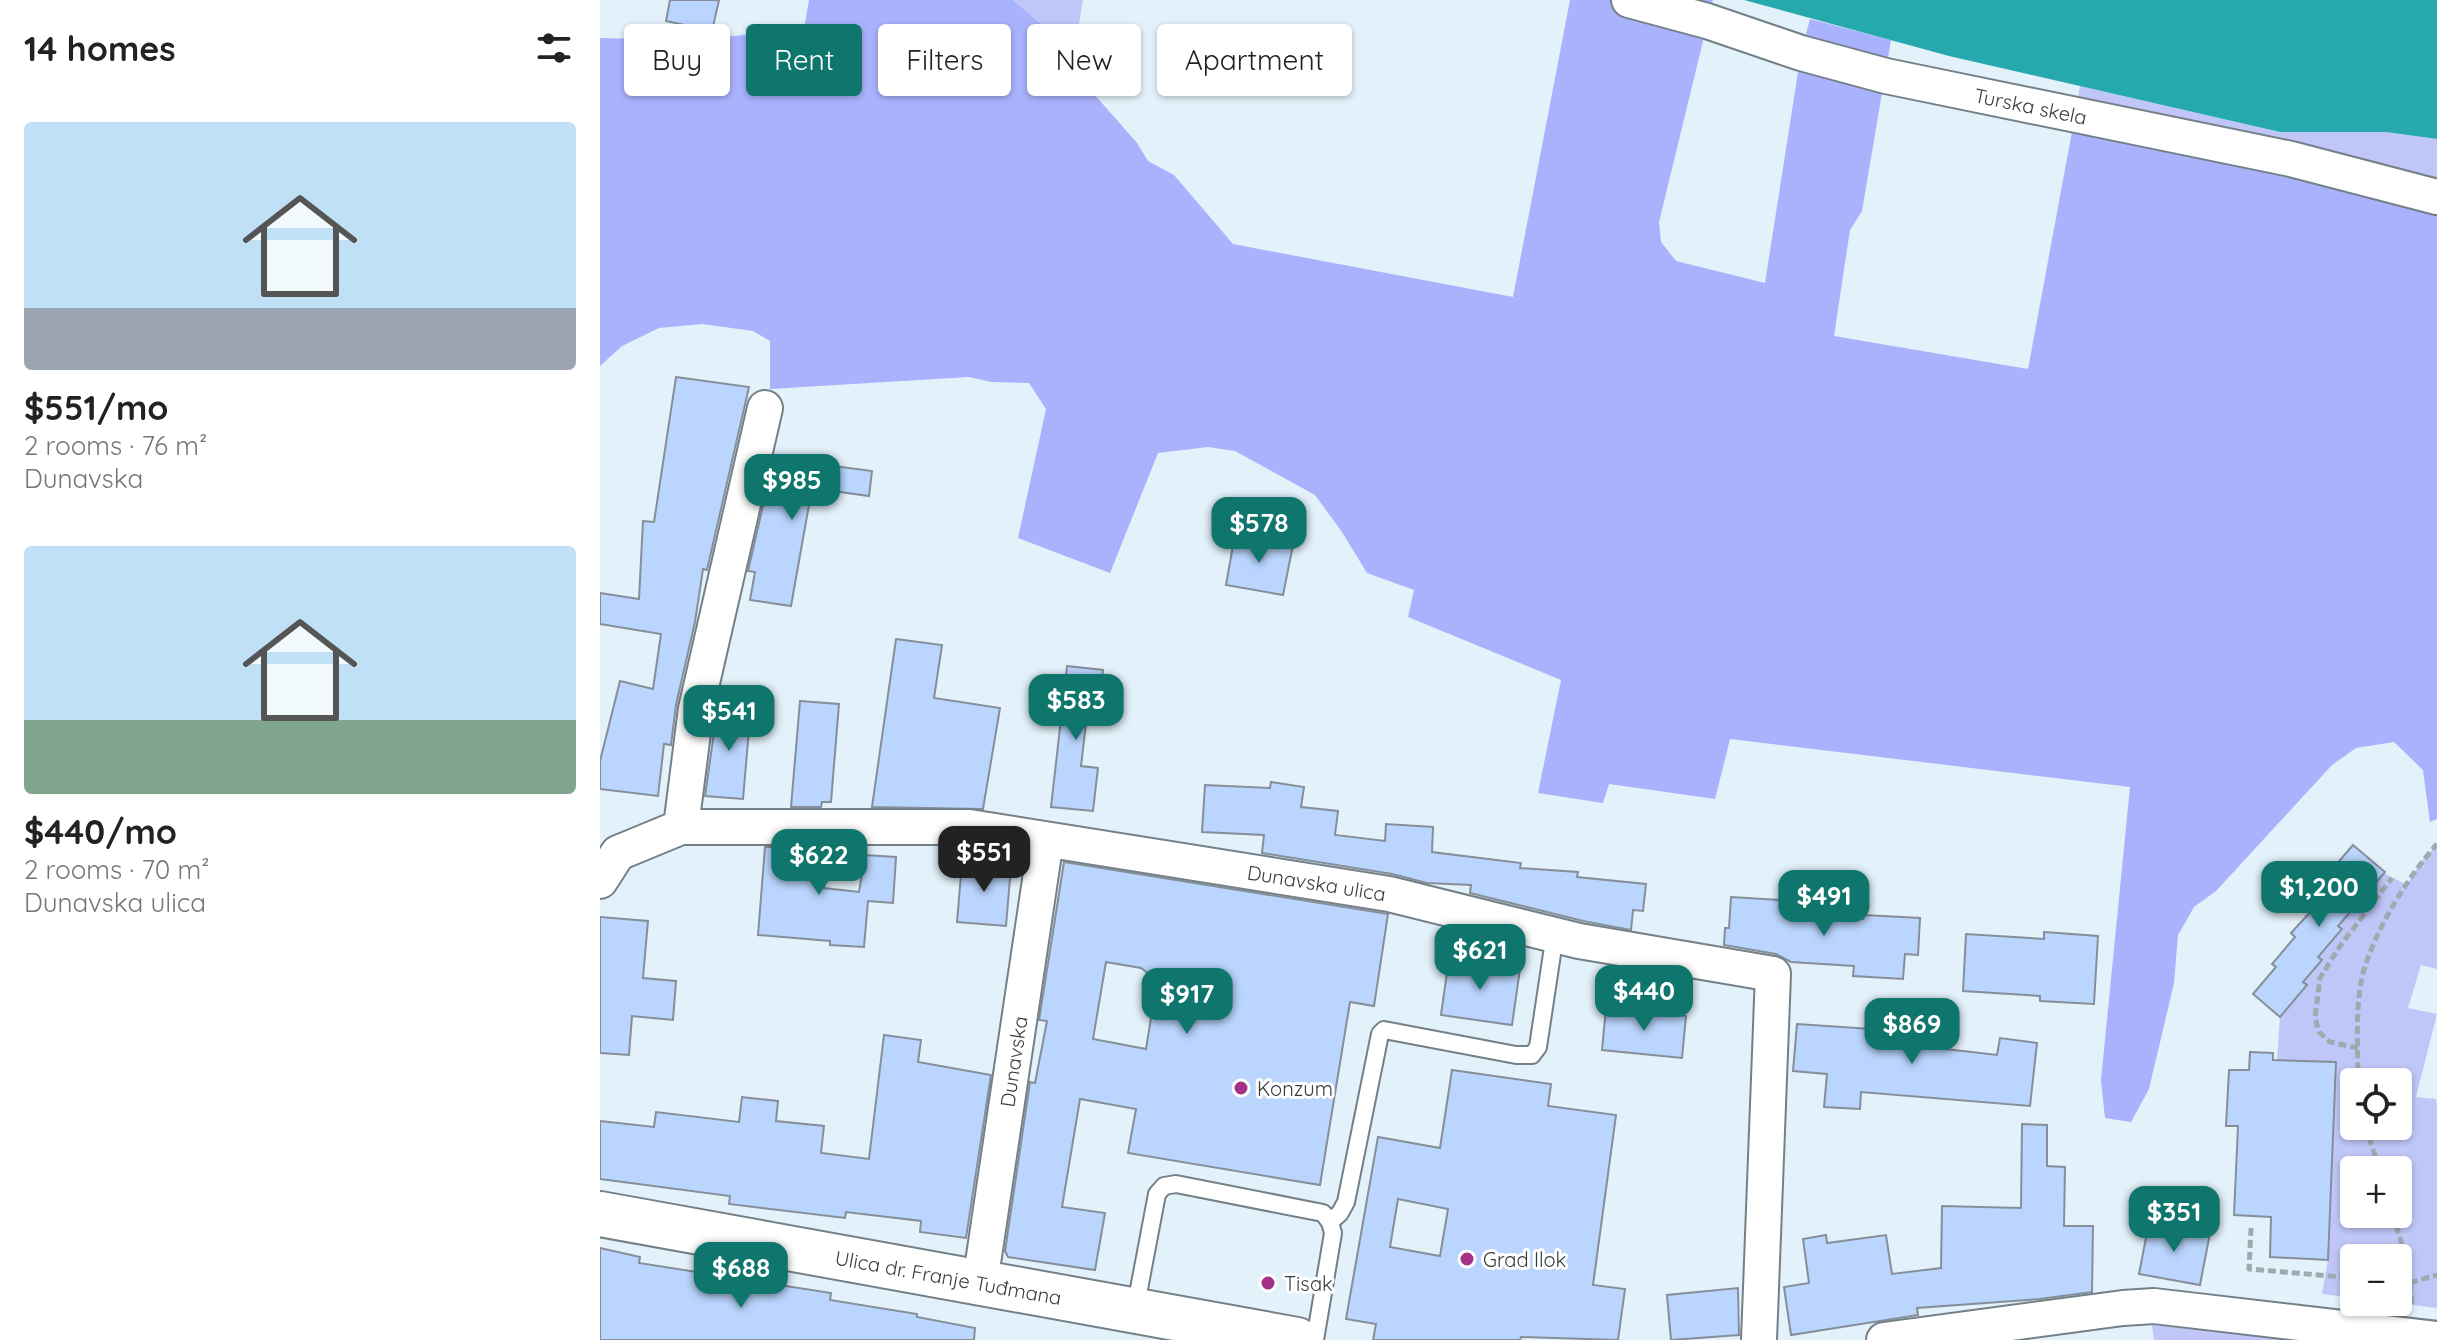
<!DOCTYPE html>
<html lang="en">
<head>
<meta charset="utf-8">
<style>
  body { margin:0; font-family:Quicksand,sans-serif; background:#f2f2f2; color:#222; height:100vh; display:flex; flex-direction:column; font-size:30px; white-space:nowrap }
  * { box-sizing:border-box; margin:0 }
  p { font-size:26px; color:#767676 }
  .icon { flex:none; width:44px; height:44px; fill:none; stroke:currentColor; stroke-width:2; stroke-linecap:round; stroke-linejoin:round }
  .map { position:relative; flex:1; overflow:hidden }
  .details { display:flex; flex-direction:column; background:#fff; width:600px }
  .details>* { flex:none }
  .top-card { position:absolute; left:24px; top:24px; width:760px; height:72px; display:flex; gap:16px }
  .buttons { position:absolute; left:1740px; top:1068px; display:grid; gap:16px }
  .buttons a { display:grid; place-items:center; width:72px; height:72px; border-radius:8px; background:#fff; box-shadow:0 2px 6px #0004; font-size:40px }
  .price { position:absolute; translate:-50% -68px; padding:0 18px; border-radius:16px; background:#0f766e; color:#fff; font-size:26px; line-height:52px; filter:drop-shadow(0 2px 4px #0008) }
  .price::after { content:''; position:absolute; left:50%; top:48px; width:24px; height:18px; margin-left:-12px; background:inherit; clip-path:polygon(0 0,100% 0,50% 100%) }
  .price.selected { background:#222; color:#fff }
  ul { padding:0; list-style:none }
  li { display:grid; align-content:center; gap:16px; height:424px; padding:0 24px }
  li span { display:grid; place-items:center; height:248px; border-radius:8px; color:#555 }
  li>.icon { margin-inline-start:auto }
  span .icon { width:144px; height:144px; fill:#fffc; stroke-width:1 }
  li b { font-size:34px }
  h2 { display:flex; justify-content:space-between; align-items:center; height:96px; padding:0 24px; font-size:34px }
  .pill { padding:0 28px; border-radius:8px; background:#fff; box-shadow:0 2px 6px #0004; font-size:28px; line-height:72px }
  .pill.selected { background:#0f766e; color:#fff }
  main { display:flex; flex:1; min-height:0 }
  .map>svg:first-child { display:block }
  .green { fill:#c0c7f8; fill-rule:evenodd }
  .forest { fill:#a9b2fc }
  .water { fill:#26a9ac }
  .building { fill:#bad6fe; stroke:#868e99; stroke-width:2; fill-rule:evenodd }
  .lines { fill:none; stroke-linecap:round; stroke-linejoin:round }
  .lane-casing { stroke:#748088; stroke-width:20 }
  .street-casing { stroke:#748088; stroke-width:38 }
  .secondary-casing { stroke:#748088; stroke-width:48 }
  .path { stroke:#9fa9b0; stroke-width:5; stroke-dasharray:8 4; stroke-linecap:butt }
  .lane { stroke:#fff; stroke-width:16 }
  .street { stroke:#fff; stroke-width:34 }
  .secondary { stroke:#fff; stroke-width:44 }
  .poi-dot { fill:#a53088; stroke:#fff; stroke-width:3 }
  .labels { text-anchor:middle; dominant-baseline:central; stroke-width:6; stroke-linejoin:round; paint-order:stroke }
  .street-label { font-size:20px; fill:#373c3f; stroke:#fff }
  .poi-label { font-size:20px; fill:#373c3f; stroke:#fff; text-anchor:start }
</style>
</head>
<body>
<main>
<section class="details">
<h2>14 homes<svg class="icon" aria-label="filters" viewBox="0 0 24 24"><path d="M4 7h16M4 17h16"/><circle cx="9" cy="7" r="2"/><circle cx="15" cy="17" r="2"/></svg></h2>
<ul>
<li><span style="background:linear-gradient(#bfe0f5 75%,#9aa5b1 0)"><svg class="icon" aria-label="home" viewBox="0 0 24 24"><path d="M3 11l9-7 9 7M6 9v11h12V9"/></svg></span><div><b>$551/mo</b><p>2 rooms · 76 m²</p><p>Dunavska</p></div></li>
<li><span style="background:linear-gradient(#bfe0f5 70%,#7fa58c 0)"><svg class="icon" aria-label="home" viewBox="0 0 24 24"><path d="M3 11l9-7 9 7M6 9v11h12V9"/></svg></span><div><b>$440/mo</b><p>2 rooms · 70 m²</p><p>Dunavska ulica</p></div></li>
</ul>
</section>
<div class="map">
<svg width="1837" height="1340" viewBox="0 0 1837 1340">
  <rect width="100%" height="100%" fill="#e3f1fa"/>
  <g class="green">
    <polygon points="413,0 483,0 474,53"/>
    <polygon points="1480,86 1680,132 1786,132 1837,139 1837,208 1473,126"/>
    <path d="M1837,844v125l-16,-4 -13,43 29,6 -21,83 20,2 1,6v203l-49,-6h10v-44h-44v40l-32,-4 6,-34 8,-198 -59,-2 3,-43 27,-31 -4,-4 19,-22 -4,-3 24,-27 -4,-4 46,-53 23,12 13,-22zM1754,1082h44v44h-44zM1754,1170h44v44h-44z"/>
    <polygon points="1551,1320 1726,1340 1554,1340"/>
  </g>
  <polygon class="forest" points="209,0 413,0 474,53 494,94 537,143 548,161 574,175 633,244 913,297 970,0 1113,0 1059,222 1061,242 1076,261 1165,283 1201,53 1210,19 1291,40 1262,211 1250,230 1234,336 1428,369 1473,126 1837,208 1837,819 1830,822 1823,770 1794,742 1756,748 1732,765 1616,891 1594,907 1578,935 1574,983 1549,1089 1531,1122 1505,1118 1501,1080 1530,787 1130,739 1115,799 1009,784 1003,803 938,793 961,680 808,617 814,590 767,573 742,532 715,495 635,451 608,447 558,453 510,573 418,538 446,409 429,383 391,382 369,377 170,389 170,341 153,331 102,324 59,328 22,346 0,366 0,38 94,40 204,29"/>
  <polygon class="water" points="1144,0 1837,0 1837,139 1786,132 1680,132 1349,56"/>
  <g class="building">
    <polygon points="70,0 119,0 112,31 66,21"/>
    <polygon points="76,377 149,387 107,570 103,569 95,622 76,705 71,745 64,744 58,796 0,789 0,761 20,681 53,689 61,634 0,624 0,593 39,599 43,521 54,522"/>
    <polygon points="174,458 272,471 269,496 212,488 191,606 150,600 155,572 148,571"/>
    <polygon points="635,534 693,545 683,595 626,585"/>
    <polygon points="296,639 342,645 334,698 400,708 383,809 272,807"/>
    <polygon points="467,666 503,670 500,699 489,698 481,766 498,768 493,811 451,807"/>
    <polygon points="200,701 239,704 231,802 222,802 221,807 191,807"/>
    <polygon points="118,704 151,707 143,799 105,796"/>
    <polygon points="671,782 704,787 701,807 738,811 735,835 785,841 786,824 833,827 832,852 921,863 920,868 978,872 977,877 1046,884 1043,911 1033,910 1031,930 983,921 870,893 871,885 827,883 792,874 662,853 664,835 602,832 605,785 670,788"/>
    <polygon points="1753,845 1785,872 1738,926 1742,929 1718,957 1722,960 1703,982 1707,985 1680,1017 1653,994 1676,967 1672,964 1695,937 1691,933 1715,907 1710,903 1733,877 1728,874"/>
    <polygon points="165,847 218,847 218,851 227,852 224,888 259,892 265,855 296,857 293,903 268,901 264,947 230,945 230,941 158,935"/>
    <polygon points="362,862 411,866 406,926 357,922"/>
    <path d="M464,862l324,52 -14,92 -24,-4 -30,183 -192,-32 8,-44 -56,-10 -18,108 43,6 -10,57 -87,-13 -3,-6 25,-169 5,1 12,-62 -8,-1zM506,962l35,6 16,12 -11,69 -53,-10z"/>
    <polygon points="1131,897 1182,900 1181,913 1263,919 1264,915 1320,918 1318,955 1305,954 1303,979 1253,976 1254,966 1191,962 1176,954 1124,945 1125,928 1129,928"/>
    <polygon points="0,917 48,921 43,978 76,981 73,1020 32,1016 29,1055 0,1053"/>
    <polygon points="1444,932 1498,936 1494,1004 1440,1001 1440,996 1363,991 1366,934 1444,939"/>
    <polygon points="849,958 920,969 912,1025 841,1015"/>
    <polygon points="1006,1008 1086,1016 1082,1058 1002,1050"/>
    <polygon points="1197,1024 1286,1030 1286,1026 1347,1033 1346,1049 1397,1055 1400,1038 1437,1043 1430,1106 1261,1092 1260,1109 1224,1107 1227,1074 1193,1071"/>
    <polygon points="284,1035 321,1040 318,1062 391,1075 366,1238 320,1232 321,1221 246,1212 245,1218 129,1204 130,1196 0,1179 0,1121 54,1127 56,1112 139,1122 142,1097 178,1101 176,1121 224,1126 221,1153 269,1159"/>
    <polygon points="1650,1052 1673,1053 1673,1060 1736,1062 1728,1260 1670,1257 1671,1217 1634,1215 1638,1126 1626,1126 1629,1070 1649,1070"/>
    <path d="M852,1070l99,14 -3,22 68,9 -23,170 32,4 -7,51 -97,-3 -1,3h-147l3,-16 -30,-5 32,-182 62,11zM798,1199l50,10 -8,47 -50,-9z"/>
    <polygon points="1422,1124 1447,1125 1447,1166 1465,1167 1464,1226 1493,1226 1492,1292 1440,1299 1317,1308 1318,1315 1191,1335 1184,1287 1209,1283 1203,1239 1226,1235 1227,1243 1286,1235 1292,1274 1341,1268 1342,1206 1421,1208"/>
    <polygon points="1549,1222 1610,1233 1600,1285 1539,1274"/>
    <polygon points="0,1248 40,1257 39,1263 231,1293 230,1300 317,1314 317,1317 375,1328 374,1340 0,1340"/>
    <polygon points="1138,1288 1139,1335 1071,1340 1067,1295"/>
  </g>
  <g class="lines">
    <defs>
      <g id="lane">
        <polyline points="730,1222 740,1213 746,1202 780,1034 784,1030 916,1055 932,1055 938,1047 955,934"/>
        <polyline points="535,1310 557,1194 564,1186 576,1184 723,1213 730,1222 733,1233 715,1340"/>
      </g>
      <g id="street">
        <path id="s1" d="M1029,0l78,21 94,32 85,23 405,83 146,38"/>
        <path id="s2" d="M81,827h288l420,67 190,47 194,33 -14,366"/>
        <polyline points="0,881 18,853 81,827 96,709 165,408"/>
        <path id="s3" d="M380,1283l66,-443"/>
        <polyline points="1284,1340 1523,1308 1554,1306 1837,1339"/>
      </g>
      <g id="secondary">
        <path id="s4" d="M0,1214l697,126"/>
      </g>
    </defs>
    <use href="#lane" class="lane-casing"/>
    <use href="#street" class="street-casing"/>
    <use href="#secondary" class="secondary-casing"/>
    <g class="path">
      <polyline points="1758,1048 1730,1042 1719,1032 1715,1018 1720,978 1740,946 1792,878"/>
      <path d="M1758,1082c0,-34 -3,-71 4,-105 11,-44 45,-99 75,-133"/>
      <polyline points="1765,1126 1780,1170"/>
      <polyline points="1793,1214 1807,1263 1812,1304"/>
      <polyline points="1651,1228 1649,1269 1754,1278"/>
      <polyline points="1798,1282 1809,1283 1837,1275"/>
    </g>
    <use href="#lane" class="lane"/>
    <use href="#street" class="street"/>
    <use href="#secondary" class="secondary"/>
  </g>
  <g class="poi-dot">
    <circle cx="641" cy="1088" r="8"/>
    <circle cx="867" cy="1259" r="8"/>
    <circle cx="668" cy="1283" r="8"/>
  </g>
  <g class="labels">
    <g class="street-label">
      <text stroke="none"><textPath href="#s1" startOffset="416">Turska skela</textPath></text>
      <text stroke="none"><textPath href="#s2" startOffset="640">Dunavska ulica</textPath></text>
      <text stroke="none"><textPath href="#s3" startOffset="224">Dunavska</textPath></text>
      <text stroke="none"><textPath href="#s4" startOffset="354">Ulica dr. Franje Tuđmana</textPath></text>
    </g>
    <g class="poi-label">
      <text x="657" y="1088">Konzum</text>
      <text x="883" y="1259">Grad Ilok</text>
      <text x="684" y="1283">Tisak</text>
    </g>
  </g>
</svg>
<div class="buttons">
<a><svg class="icon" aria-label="locate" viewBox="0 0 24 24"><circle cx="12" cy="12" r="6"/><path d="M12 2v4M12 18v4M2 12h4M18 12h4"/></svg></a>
<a>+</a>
<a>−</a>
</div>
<b class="price" style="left:192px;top:522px">$985</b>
<b class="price" style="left:659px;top:565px">$578</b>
<b class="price" style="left:476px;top:742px">$583</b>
<b class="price" style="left:129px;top:753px">$541</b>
<b class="price selected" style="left:384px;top:894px">$551</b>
<b class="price" style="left:219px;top:897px">$622</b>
<b class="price" style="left:1719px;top:929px">$1,200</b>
<b class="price" style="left:1224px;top:938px">$491</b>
<b class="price" style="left:880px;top:992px">$621</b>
<b class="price" style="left:1044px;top:1033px">$440</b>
<b class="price" style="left:587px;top:1036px">$917</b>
<b class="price" style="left:1312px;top:1066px">$869</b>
<b class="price" style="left:1574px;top:1254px">$351</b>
<b class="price" style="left:141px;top:1310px">$688</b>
<div class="top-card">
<a class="pill">Buy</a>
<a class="pill selected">Rent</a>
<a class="pill">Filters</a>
<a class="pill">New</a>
<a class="pill">Apartment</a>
</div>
</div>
</main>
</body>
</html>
